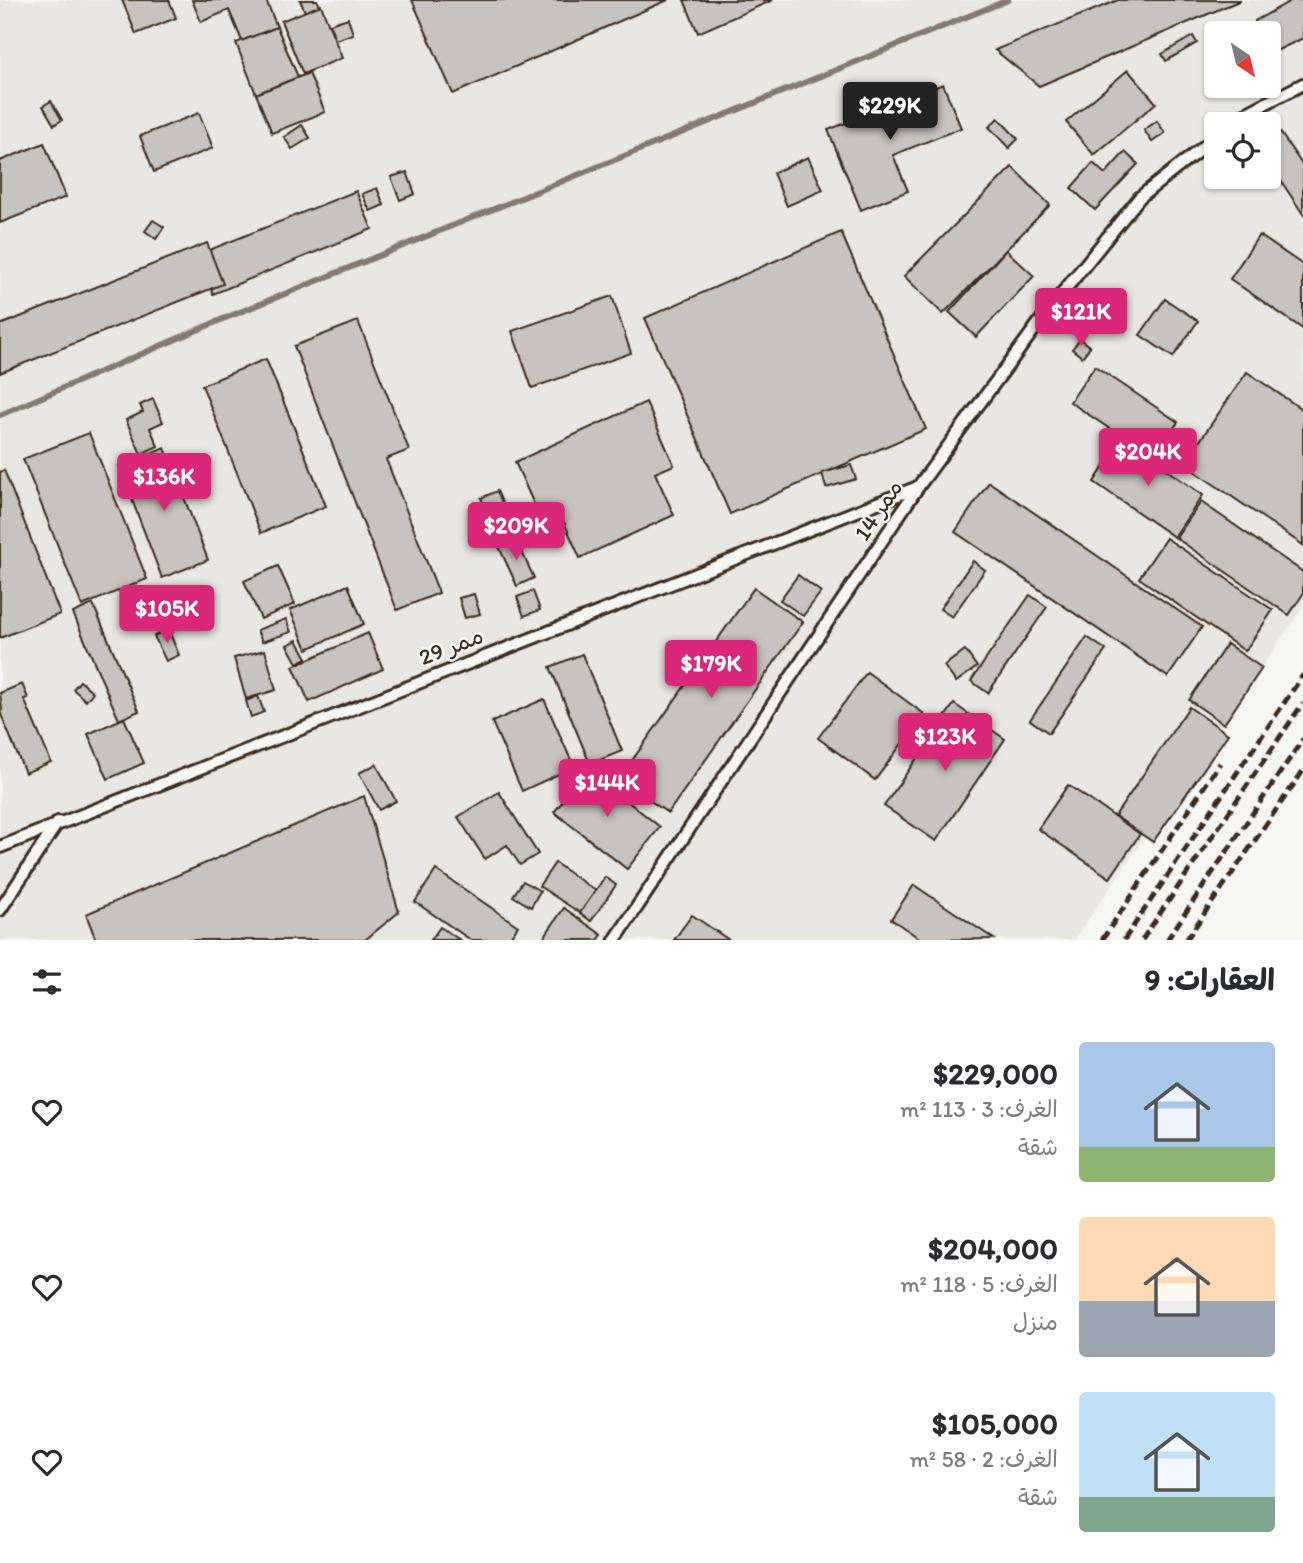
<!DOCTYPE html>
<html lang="ar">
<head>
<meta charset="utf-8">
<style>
  body { margin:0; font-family:Itim,"Playpen Sans Arabic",sans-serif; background:#f2f2f3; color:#2b2b33; direction:rtl; height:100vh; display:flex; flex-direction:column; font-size:26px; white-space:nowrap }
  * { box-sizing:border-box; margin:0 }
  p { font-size:23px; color:#7c7c81 }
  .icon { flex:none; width:38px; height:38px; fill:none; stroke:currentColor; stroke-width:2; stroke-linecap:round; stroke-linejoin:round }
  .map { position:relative; height:940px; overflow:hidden; direction:ltr }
  .drawer { display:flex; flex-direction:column; background:#fff; flex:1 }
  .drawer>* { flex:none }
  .needle { width:46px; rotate:145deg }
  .buttons { position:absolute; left:1204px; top:21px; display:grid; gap:14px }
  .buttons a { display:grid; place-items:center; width:77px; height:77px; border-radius:7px; background:#fff; box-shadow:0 2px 5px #0004; font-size:35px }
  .price { position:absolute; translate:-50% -60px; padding:0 16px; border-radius:7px; background:#db2777; color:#fff; font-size:23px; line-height:46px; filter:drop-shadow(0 2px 4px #0008) }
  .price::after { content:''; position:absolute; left:50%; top:42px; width:21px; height:16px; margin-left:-10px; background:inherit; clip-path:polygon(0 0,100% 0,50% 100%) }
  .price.current { background:#222; color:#fff }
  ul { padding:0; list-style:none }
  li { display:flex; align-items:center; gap:21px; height:175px; padding:0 28px }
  li span { display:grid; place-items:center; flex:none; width:196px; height:140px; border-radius:7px; color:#555 }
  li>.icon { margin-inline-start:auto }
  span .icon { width:84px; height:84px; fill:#fffc; stroke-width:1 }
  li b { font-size:30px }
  h2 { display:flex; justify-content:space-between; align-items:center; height:84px; padding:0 28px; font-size:30px }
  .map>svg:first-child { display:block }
  .built { fill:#e8e7e2; fill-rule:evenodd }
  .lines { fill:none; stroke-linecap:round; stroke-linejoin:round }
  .stream { stroke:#857a71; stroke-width:6 }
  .building { fill:#c8c3be; stroke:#3b2a1e; stroke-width:2 }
  .service-casing { stroke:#3b2a1e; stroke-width:16 }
  .service { stroke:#f6f6f2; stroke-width:10 }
  .rail { stroke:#3b2a1e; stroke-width:5; stroke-dasharray:10 5; stroke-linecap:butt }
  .labels { text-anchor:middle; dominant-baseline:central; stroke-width:5; stroke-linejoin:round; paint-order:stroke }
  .street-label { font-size:23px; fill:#3b2a1e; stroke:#f6f6f2 }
</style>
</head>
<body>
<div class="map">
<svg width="1303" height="940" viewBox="0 0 1303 940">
  <rect width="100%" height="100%" fill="#f6f6f2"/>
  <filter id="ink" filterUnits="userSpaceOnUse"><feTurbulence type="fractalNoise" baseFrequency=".0143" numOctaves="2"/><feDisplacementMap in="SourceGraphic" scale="14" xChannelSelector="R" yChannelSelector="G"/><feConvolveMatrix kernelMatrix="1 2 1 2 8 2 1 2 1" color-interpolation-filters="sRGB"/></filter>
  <g filter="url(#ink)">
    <path class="built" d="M0,0h1303v607l-229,333h-1074zM1216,33h53v53h-53zM1216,124h53v53h-53z"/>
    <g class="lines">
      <polyline class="stream" points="0,415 223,319 1008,0"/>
    </g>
    <g class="building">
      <polygon points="122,0 169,0 176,18 136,34"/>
      <polygon points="192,0 266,0 277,27 242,41 229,10 201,22"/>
      <polygon points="300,0 317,0 320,6 305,12"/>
      <polygon points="412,0 668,0 453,94"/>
      <polygon points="684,0 773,0 698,33"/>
      <polygon points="1118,0 1241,0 1039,86 995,50"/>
      <polygon points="1292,0 1303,0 1303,38 1272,53 1269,48 1269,33 1261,33 1255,21"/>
      <polygon points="321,5 342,58 303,74 281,21"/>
      <polygon points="348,18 353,34 335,40 330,24"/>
      <polygon points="277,27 298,77 256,94 236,43"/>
      <polygon points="1193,36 1197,43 1166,61 1162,54"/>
      <polygon points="1128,70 1156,103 1094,155 1066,122"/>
      <polygon points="309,73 325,112 272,133 256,94"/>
      <polygon points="943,84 961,128 893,155 908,191 861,210 828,130"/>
      <polygon points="51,101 62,120 54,125 43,106"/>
      <polygon points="199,113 213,148 154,172 140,136"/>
      <polygon points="998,118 1018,139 1009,148 989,127"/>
      <polygon points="1157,121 1165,133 1152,142 1144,130"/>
      <polygon points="302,125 310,138 292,149 284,137"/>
      <polygon points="1280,132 1303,166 1303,214 1269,163 1269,139"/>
      <polygon points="44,143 66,197 0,223 0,161"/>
      <polygon points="1125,152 1138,164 1095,210 1071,188 1093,163 1105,174"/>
      <polygon points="808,157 823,190 787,206 773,173"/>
      <polygon points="1012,167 1050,205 943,314 904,276"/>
      <polygon points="407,172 415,194 400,200 391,177"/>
      <polygon points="377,188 384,205 370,211 362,194"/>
      <polygon points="356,191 372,229 213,294 197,255"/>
      <polygon points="153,220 164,227 156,239 145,231"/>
      <polygon points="841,232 926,429 730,514 645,318"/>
      <polygon points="1259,235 1303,265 1303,329 1230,279"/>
      <polygon points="207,243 223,284 0,373 0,325"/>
      <polygon points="1006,250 1034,276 976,337 949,312"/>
      <polygon points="612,296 631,353 532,388 512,331"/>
      <polygon points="1165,299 1198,321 1173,357 1140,335"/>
      <polygon points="358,321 409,450 386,459 439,593 397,610 294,346"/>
      <polygon points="1080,339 1090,347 1082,357 1072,349"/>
      <polygon points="266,359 326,506 261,533 202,385"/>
      <polygon points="1095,366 1178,422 1153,458 1070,402"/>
      <polygon points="1247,372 1303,410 1303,545 1184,464"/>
      <polygon points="153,399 163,422 150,428 158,446 141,454 126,420 143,412 140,405"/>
      <polygon points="646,402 674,465 655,473 674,515 580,558 559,511 541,520 515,462"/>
      <polygon points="89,433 147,579 82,606 23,459"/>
      <polygon points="1122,439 1203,495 1174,537 1094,482"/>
      <polygon points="165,448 208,560 162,578 119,466"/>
      <polygon points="851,465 856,479 826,488 822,473"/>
      <polygon points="4,470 60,614 0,638 0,472"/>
      <polygon points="989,482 1202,627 1168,677 955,532"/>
      <polygon points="497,491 514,530 498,537 481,498"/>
      <polygon points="1201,502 1303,572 1303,594 1289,615 1176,538"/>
      <polygon points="1166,538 1273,610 1245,651 1139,578"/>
      <polygon points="516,539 534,578 517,586 499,547"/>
      <polygon points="973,561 985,570 952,617 940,609"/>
      <polygon points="278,566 295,604 261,619 244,581"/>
      <polygon points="798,575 821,592 803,616 780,600"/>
      <polygon points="348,585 364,624 307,649 290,610"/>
      <polygon points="754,588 803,622 668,813 619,779"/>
      <polygon points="533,591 540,610 524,616 517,597"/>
      <polygon points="474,594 480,614 465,618 459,598"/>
      <polygon points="1030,595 1047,607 988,693 971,681"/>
      <polygon points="93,604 139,711 119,720 73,613"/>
      <polygon points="286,619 291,632 262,642 257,630"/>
      <polygon points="168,629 179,655 166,661 154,636"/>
      <polygon points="368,633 383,669 309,702 293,666"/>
      <polygon points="1087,637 1106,650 1049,733 1030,720"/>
      <polygon points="297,640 307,658 297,663 287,645"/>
      <polygon points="1227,644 1234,649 1221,669 1214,664"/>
      <polygon points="1227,644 1262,668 1224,724 1189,700"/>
      <polygon points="265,650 276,690 246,699 234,658"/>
      <polygon points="965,650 977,667 956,682 944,666"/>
      <polygon points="582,654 622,751 590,764 550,667"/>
      <polygon points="867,672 924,714 875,780 818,738"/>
      <polygon points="80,681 93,692 86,701 73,689"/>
      <polygon points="22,684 28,698 24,699 51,762 25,773 0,712 2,710 0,693"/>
      <polygon points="258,696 264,712 251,717 246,701"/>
      <polygon points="544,699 574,767 522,791 492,722"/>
      <polygon points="954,704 1005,739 936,841 884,806"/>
      <polygon points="1189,707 1228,734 1153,842 1115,816"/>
      <polygon points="124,718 144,763 108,779 88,734"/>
      <polygon points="376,764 396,801 379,810 359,773"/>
      <polygon points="588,770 660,827 627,869 554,812"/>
      <polygon points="1068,785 1140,834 1110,878 1038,829"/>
      <polygon points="499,792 538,854 520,865 507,845 485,859 458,817"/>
      <polygon points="364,796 399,912 365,940 96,940 86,914"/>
      <polygon points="555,863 596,891 580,913 539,886"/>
      <polygon points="436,870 518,926 508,940 471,940 415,902"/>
      <polygon points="605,877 616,885 591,921 580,913"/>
      <polygon points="523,881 540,891 531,907 513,896"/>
      <polygon points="914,885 994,939 922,940 891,919"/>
      <polygon points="564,908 602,935 598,940 542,940"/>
      <polygon points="692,915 729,940 674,940"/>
      <polygon points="440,927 460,940 431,940"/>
    </g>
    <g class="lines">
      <defs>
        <g id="service">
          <polyline points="1232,124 1247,113 1303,84"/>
          <polyline points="0,847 918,487"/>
          <polyline points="0,910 58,822"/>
          <polyline points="615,940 918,487 1047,312 1140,197 1216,137"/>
        </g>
      </defs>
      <use href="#service" class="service-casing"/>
      <use href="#service" class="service"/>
      <g class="rail">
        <polyline points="1102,940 1220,763"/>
        <polyline points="1124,940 1303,675"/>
        <polyline points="1142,940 1303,703"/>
        <polyline points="1167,940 1303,739"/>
        <polyline points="1186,940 1303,771"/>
      </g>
    </g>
  </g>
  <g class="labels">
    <g class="street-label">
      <text transform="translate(878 510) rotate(-56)">ممر 14</text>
      <text transform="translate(451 646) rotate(-21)">ممر 29</text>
    </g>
  </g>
</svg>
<div class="buttons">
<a><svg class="needle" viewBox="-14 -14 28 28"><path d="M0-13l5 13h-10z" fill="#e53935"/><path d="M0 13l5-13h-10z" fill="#7c7c81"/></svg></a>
<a><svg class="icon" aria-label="locate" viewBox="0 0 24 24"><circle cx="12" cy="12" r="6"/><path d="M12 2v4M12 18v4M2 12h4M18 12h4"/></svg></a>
</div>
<b class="price current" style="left:890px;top:142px">$229K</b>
<b class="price" style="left:1081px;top:348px">$121K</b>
<b class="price" style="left:1148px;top:488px">$204K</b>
<b class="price" style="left:164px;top:513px">$136K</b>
<b class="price" style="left:516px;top:562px">$209K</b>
<b class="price" style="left:167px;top:645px">$105K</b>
<b class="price" style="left:711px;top:700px">$179K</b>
<b class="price" style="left:945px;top:773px">$123K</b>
<b class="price" style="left:607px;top:819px">$144K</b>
</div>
<section class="drawer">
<h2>العقارات: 9<svg class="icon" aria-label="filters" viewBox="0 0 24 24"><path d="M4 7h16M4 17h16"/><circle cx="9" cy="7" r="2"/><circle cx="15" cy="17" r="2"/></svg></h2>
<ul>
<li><span style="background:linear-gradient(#a9c7e8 75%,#8fb573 0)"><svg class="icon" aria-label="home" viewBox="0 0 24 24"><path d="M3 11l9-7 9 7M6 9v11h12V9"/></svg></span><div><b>$229,000</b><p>الغرف: 3 · 113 m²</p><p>شقة</p></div><svg class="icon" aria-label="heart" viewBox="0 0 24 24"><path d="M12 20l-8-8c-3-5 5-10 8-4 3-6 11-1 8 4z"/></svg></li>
<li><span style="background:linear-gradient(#ffd9b3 60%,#9aa5b1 0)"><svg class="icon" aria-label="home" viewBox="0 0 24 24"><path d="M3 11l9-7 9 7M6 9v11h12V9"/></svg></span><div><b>$204,000</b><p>الغرف: 5 · 118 m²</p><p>منزل</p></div><svg class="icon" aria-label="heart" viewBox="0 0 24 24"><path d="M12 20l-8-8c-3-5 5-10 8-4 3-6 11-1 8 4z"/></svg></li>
<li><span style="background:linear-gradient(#bfe0f5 75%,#7fa58c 0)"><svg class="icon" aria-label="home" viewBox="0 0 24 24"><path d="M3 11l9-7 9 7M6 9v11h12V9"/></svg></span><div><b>$105,000</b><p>الغرف: 2 · 58 m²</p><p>شقة</p></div><svg class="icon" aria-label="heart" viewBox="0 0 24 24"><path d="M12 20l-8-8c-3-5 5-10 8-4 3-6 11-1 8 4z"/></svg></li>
</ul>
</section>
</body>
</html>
